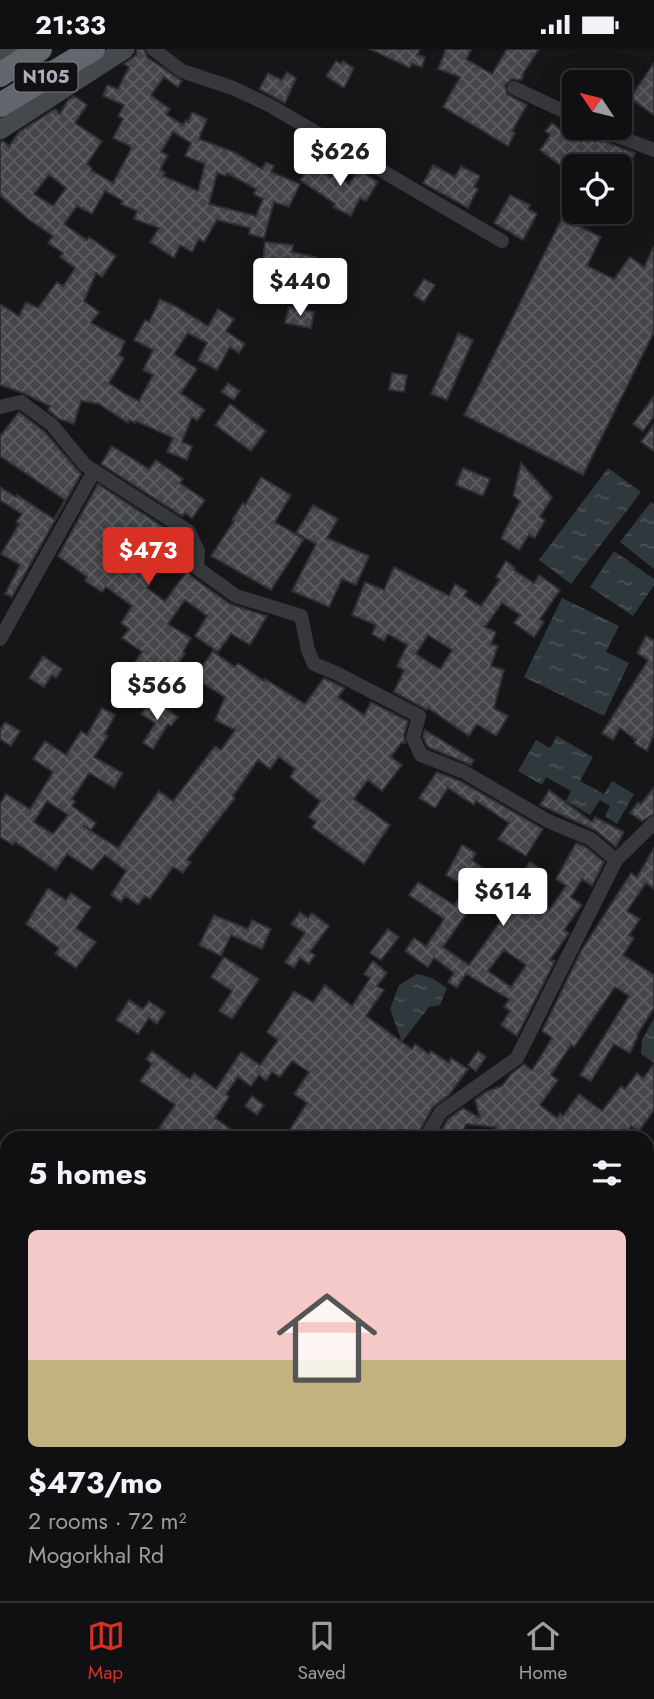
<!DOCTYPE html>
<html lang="en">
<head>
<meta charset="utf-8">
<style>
  body { margin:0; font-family:Jost,sans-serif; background:#19191b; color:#f1f3f6; height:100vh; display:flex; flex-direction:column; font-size:26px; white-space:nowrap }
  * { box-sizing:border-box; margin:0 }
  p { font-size:23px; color:#9c9d9f }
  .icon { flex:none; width:38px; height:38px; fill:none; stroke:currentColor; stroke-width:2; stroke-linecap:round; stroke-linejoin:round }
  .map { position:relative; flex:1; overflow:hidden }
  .details { position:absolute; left:0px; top:1082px; width:654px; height:471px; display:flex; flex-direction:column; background:#101012; border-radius:21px 21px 0 0; box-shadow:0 7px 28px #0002,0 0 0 2px #303032 }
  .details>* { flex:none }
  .needle { width:46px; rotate:305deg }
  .fabs { position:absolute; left:562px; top:21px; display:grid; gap:14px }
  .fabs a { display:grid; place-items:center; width:70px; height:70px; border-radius:10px; background:#101012; box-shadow:0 7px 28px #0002,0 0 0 2px #303032; font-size:35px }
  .price { position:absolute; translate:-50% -60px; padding:0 16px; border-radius:7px; background:#fff; color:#222; font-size:23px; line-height:46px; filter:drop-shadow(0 2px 4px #0008) }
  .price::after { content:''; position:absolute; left:50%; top:42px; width:21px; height:16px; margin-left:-10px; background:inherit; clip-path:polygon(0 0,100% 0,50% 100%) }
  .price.on { background:#d93025; color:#fff }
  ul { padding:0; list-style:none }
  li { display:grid; align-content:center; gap:14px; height:371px; padding:0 28px }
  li+li { border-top:2px solid #303032 }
  li span { display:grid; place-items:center; height:217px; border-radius:10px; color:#555 }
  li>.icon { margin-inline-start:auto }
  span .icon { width:126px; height:126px; fill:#fffc; stroke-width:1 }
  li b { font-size:30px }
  h2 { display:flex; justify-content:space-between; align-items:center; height:84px; padding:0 28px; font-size:30px }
  .status { display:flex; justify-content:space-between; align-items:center; height:49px; padding:0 35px; background:#101012; direction:ltr }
  .status svg { height:19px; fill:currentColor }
  .tabs { display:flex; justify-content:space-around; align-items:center; height:98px; border-top:2px solid #303032; background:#101012; font-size:19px; color:#9c9d9f }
  .tabs a { display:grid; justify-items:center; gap:4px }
  .tabs .on { color:#d93025 }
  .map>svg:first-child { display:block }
  .water { fill:url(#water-ripples) }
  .building { fill:url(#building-cross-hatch); stroke:#303033; stroke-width:2; fill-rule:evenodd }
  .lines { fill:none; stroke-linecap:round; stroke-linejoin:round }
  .street { stroke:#37383c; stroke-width:14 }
  .secondary { stroke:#45484c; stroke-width:19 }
  .highway { stroke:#63676d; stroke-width:24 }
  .labels { text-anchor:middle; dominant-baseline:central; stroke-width:5; stroke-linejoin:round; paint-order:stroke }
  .shield { fill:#111113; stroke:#7b7f86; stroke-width:2 }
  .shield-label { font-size:18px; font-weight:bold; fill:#a9aeb7 }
</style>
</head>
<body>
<div class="status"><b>21:33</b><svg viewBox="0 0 49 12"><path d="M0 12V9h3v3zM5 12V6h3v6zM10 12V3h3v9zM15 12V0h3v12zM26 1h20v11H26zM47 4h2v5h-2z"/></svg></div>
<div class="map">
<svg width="654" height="1552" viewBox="0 0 654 1552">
  <defs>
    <pattern id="water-ripples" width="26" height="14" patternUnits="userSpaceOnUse" patternTransform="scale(1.75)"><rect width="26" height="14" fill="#2f383d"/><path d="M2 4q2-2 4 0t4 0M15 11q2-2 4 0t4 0" fill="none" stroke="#4a5257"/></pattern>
    <pattern id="building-cross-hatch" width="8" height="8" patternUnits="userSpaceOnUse" patternTransform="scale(1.75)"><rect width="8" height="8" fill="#45464b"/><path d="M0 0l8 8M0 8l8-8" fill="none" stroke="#5d5e63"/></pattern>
  </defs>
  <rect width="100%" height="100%" fill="#161618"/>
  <g class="water">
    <polygon points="608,419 641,443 571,535 539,511"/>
    <polygon points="651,453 654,455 654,520 620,493"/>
    <polygon points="614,502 654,530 654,536 633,567 590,538"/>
    <polygon points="562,549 619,577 606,603 629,614 604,667 524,628"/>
    <polygon points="557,687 593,708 580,732 604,745 612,732 634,745 617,775 605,767 610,757 600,751 590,766 566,752 571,742 546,728 542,736 518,722 536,691 550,699"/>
    <polygon points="417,925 432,929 447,939 440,956 429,958 402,993 390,960 399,936"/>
    <polygon points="654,969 654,1014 641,1005 642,991"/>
    <polygon points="648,1107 654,1110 654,1133 651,1143 654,1144 654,1155 648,1155 650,1179 648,1184"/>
  </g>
  <g class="building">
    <path d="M137,0h7l3,8 35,24 -4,6 -14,-10 -13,18 19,14 -4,5 17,11 3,-5 2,2 4,-10 15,7 -8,20 35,13 28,17 4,-7 8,4 -3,6 29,12 -11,23 -15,-5 -10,36 -15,-4 1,-6 -33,-8 -13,22 -5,-3 -7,13 -12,-7 -6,13 -24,-16 9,-14 -25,-9 3,-8 -16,-7 2,-3 -18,-10 -13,23 -15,-8 -13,18 23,16 2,-3 27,19 -14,21 -6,-4 -12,28 15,11 -8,11 34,18 -6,14 5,3 -15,25 16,11 14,7 14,-26 -10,-5 10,-20 -19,-10 11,-20 4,2 11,-23 17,8 31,19 10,-17 16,10 -8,12 19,13 -6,9 -9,-6 -13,23 -19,-10 9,-17 -19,-10 -14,21 23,15 -16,24 24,17 -8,11 -5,-4 -10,25 10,4 -5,14 -20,-8 6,-14 -37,-17 -1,2 -6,-3 -1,3 -29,-19 -18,-3 -7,23 -15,-5 -11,-9 2,-4 -27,-13 -23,-8v-81l19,12 7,-14 12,6 19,-26 6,4 12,-18 -15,-11 3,-4 -15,-10 5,-7 -25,-17 -28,-24v-53l3,-1 6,5 10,-14 36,-23 5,5 8,-14 6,-4 13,9 -12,18 27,18 -15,23 5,4 -1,2 22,13 18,-34 -1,-3 -17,-8 10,-19 -5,-3 6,-11 -21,-9 4,-11 11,4 11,-22 -5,-3 12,-9zM173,83l18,11 -6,13 20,8 -7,27 -35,-15 2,-4 -5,-2 8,-15 -7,-3zM217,124l9,3 1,-3 29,16 -2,5 9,5 -7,17 -47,-12zM49,126l17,13 -13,18 -19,-12z"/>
    <polygon points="370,0 420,0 417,6 425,8 422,18 412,15 410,19"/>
    <polygon points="446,0 472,0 466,10 492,25 507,0 539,0 522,26 524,27 521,31 512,30 505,36 507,45 527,56 512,82 515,84 508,97 443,58 460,28 438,20"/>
    <polygon points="336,12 341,15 343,12 354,19 344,39 326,27"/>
    <polygon points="654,14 654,66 630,49"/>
    <polygon points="287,23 296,29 285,54 259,40 268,24 282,31"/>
    <polygon points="552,74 572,90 579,79 587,79 588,85 593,88 635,104 620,135 620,117 574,117 574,127 540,101 550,86 545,82"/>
    <polygon points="312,115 331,128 333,124 349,135 359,120 378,133 366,152 360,149 351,167 333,158 335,155 300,131"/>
    <polygon points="433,116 455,128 461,117 480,127 474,138 478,140 468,159 423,134"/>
    <polygon points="510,146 530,156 528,160 537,165 523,191 494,174"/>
    <polygon points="562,169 601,188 587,217 614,230 630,208 644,218 654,197 654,283 583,426 464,366"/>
    <polygon points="265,193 293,196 292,203 316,208 313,221 291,217 290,231 261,229"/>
    <polygon points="424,230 435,236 424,253 414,246"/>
    <polygon points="289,258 314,263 311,279 285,274"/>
    <polygon points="458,284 473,291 447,351 431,345"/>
    <polygon points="392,324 407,326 404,343 389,341"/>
    <polygon points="228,334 240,342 234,351 221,343"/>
    <polygon points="654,347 654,367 643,382 633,375"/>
    <polygon points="230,355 266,382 251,402 215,376"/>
    <polygon points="19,363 45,383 81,425 12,548 5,545 20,516 1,505 19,475 16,473 22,465 0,451 0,438 16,448 17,446 54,470 65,451 0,407 0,387"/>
    <polygon points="654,375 654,402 641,393"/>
    <polygon points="112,397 149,420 156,411 183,430 180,434 205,451 192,469 185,464 182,467 101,415"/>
    <polygon points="521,414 552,448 540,468 545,471 535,489 529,486 519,501 501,489 520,452 513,447"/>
    <polygon points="463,419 490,430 483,447 456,436"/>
    <polygon points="261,428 291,446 275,473 304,490 271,541 211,507 234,472 232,471 243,454 245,456"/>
    <polygon points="98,435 171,483 169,486 166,484 156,498 138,485 122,507 153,530 147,539 165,552 188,521 191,527 230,555 267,567 250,596 231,585 218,603 195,587 207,567 185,551 168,575 191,589 183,603 185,605 170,624 165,620 153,637 130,620 142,603 122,589 129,580 121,574 132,557 106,538 102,543 85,532 87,528 58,507"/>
    <polygon points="313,456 338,470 327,489 369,507 356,536 342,530 329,558 292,542 316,495 296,484"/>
    <path d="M506,512l9,7 -1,2 20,13 5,-8 21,15 -20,29 4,3 -10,15 -20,-14 6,-8 -18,-12 -17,24 11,5 -5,12 7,2 -7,20 13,4 -10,38 14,8 -12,20 -19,-12 -8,12 -41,-28 -1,2 -33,-18 10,-22 -7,-4 10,-21 -19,-11 -4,7 -12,-7 4,-9 -24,-10 13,-33 19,8 10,-23 55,29 6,-12 12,7 -3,5 17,10 19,-27 -4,-2zM428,586l24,15 -12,19 -24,-15z"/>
    <polygon points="646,587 654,591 654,685 647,702 634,694 636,691 620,679 613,691 602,684 648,611 637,604"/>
    <path d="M213,602l22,16 3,-4 26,18 1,-2 40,25 19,-26 21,10 -7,9 26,18 7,-13 37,19 -4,14 1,8h-4l-10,14 11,8 -20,26 -14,-11 -14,19 36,26 -26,39 -52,-37 4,-5 -7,-5 11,-16 -30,-24 5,-8 -16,-12 -9,12 -12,-9 -25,36 2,2 -48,62 4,2 -8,11 -10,-6 -23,32 -5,-3 -7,9 -13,-9 -4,6 -10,-7 15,-24 -21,-16 -13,15 -25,-16 -11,16 -41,-28 -2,3 -13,-8v-33l6,-10 24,15 23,-37 -20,-13 12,-18 21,14 15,-24 6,4 15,-27 13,7 -10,19 3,2 -14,21 29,16 -9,15 -25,-15 -17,26 3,2 -3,5 24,17 -5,7 -8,-4 35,22 41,-57 14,10 42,-55 6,4 14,-20 -20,-10 10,-23 -31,-19zM47,752l21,14 -15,19 -19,-12z"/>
    <polygon points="43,607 62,620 56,629 52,626 44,638 29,629"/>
    <polygon points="152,650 178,668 171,677 168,675 153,700 143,694 155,674 141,665"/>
    <polygon points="5,673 20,682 11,697 0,690 0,681"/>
    <polygon points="425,681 474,711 471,716 428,698 423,688"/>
    <polygon points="437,723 460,732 543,780 526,807 498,790 509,774 476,752 474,756 448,739 435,759 419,749"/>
    <polygon points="654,738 654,765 642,772 630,764 638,753 641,755"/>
    <polygon points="549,741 592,773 595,768 624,783 617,796 616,798 595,781 540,756"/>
    <path d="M576,794l10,4 18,15 -12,24 -10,-7 -11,18 11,8 -18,25 5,3 -19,27 5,1 -38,75 -16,-11 9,-14 -6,-4 5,-8 -43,-25 -9,14 -9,-6 6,-9 -20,-15 -6,9 -23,-16 9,-13 12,8 18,-27 -35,-24 9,-13 36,23 11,-15 -5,-4 2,-2 -16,-9 16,-30 14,8 -4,7 39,29 19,-27 9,6 -3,5 10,7 -13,18 17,11 16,-23 -10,-7zM476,851l26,19 -33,46 -26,-18zM504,901l22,15 -15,22 -23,-16z"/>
    <polygon points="654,799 654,840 646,834 627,862 640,870 629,886 634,889 623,906 654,926 654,959 637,986 638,987 630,1004 614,995 591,1032 580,1026 629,947 615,938 574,998 571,996 551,1026 558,1031 540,1056 557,1069 560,1064 563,1067 579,1045 602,1062 621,1037 625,1040 637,1024 643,1029 654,1015 654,1061 639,1082 631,1077 625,1088 490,1088 496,1078 466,1075 461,1088 446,1085 443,1088 437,1088 448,1070 463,1059 480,1069 475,1051 487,1042 502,1037 511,1025 524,1015 532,1021 552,989 542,982 581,902 631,824 637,828"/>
    <polygon points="48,839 66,851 71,844 91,858 76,879 96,893 76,919 55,905 59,899 26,875"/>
    <polygon points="300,863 308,869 312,864 329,877 310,903 315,906 309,915 300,909 294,919 285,913 305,884 291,875"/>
    <polygon points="214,866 248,880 252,871 271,880 262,900 231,886 221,907 199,896"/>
    <polygon points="388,880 399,888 381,911 370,904"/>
    <polygon points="224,908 259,930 232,970 219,962 232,942 211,928"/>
    <polygon points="373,912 387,924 377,937 384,941 366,967 412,1000 415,995 429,1005 431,1002 449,1014 451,1009 468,1020 449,1046 433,1058 416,1088 285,1088 307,1054 294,1045 309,1023 292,1012 280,1028 272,1023 266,1032 259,1026 251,1037 238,1028 226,1045 229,1048 215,1069 242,1088 172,1088 159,1079 175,1056 140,1032 152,1015 146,1010 152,1002 190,1030 194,1024 216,1040 241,1003 260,1016 278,991 267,983 294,942 313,953 325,936 352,957 370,929 364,925"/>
    <polygon points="129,951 143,960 149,952 165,963 157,975 149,969 138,985 116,971"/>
    <polygon points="478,1002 486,1008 476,1022 468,1016"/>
    <polygon points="252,1047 264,1056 257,1066 245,1057"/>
  </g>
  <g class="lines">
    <g class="street">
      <polyline points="153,0 182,22 233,39 269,56 502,192"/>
      <polyline points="514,39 574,67"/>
      <polyline points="596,79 654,101"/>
      <polyline points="0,358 21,353 52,376 85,416 188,482 198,502 197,519 236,547 301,567 308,601 314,615 336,624 419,667 413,689 421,706 464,723 548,772 591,790 616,811"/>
      <polyline points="0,590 94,422"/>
      <polyline points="426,1088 441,1063 517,1009 616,811 654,774"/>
      <polyline points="648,1281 654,1285"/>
      <polyline points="0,1313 7,1318"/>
      <polyline points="167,1552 170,1545"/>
      <polyline points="549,1552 552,1547 562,1552"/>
      <polyline points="616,1552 618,1545"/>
    </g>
    <g class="secondary">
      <polyline points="0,9 15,0"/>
      <polyline points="0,81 125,0"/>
    </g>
    <g class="highway">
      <polyline points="0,26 40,0"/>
      <polyline points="0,56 93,0"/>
    </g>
  </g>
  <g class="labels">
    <rect class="shield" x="14.5" y="13.5" width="63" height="29" rx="5"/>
    <g class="shield-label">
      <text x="46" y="28">N105</text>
    </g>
  </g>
</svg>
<div class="fabs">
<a><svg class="needle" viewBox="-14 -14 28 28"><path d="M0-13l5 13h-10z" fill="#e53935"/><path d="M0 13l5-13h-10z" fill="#9c9d9f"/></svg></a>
<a><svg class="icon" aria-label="locate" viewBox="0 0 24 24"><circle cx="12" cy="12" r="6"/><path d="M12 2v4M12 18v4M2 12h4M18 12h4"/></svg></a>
</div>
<b class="price" style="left:340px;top:139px">$626</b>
<b class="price" style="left:300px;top:269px">$440</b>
<b class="price on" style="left:148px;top:538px">$473</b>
<b class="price" style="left:157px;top:673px">$566</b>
<b class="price" style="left:503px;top:879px">$614</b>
<section class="details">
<h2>5 homes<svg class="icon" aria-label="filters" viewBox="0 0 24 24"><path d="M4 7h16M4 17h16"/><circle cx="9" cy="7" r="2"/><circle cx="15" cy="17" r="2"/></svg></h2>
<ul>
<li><span style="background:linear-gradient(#f6c9c9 60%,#c2b280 0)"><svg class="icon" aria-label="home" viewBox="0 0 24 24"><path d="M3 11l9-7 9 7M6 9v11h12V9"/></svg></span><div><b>$473/mo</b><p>2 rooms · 72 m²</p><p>Mogorkhal Rd</p></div></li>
</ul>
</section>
</div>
<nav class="tabs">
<a class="on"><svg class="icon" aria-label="map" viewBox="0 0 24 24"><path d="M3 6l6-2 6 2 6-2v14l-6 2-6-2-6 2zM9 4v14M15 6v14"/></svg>Map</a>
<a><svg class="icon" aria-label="saved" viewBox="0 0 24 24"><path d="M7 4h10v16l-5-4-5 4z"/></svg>Saved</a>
<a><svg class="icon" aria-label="home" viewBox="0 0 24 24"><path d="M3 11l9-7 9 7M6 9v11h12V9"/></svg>Home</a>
</nav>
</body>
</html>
